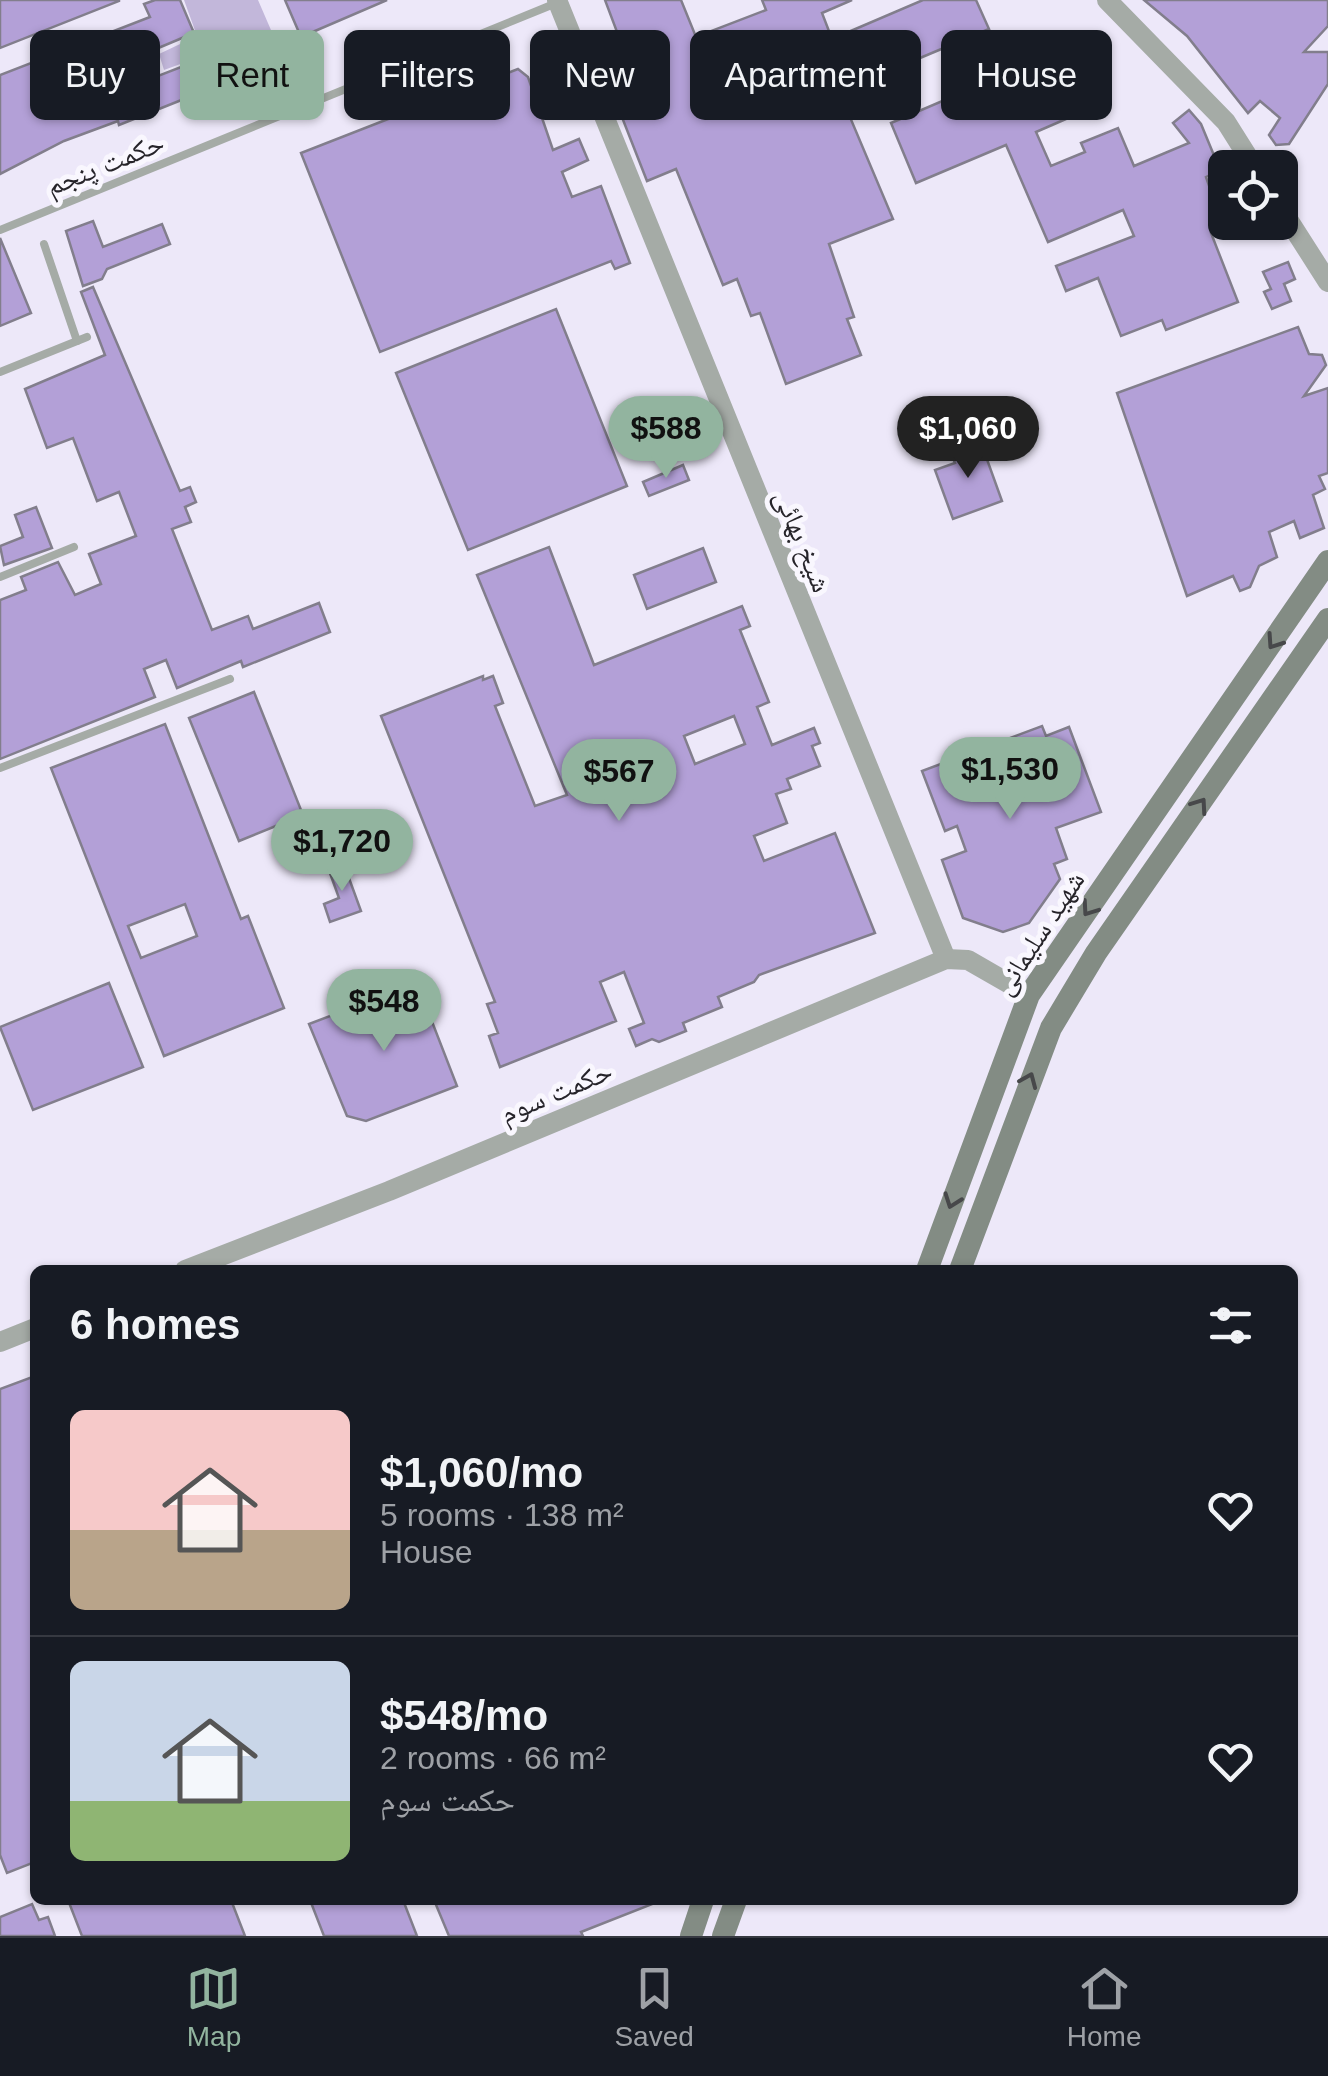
<!DOCTYPE html>
<html lang="en">
<head>
<meta charset="utf-8">
<style>
  body { margin:0; font-family:Helvetica,"Noto Naskh Arabic",sans-serif; background:#242831; color:#f1f3f6; height:100vh; display:flex; flex-direction:column; font-size:38px; white-space:nowrap }
  * { box-sizing:border-box; margin:0 }
  p { font-size:32px; color:#9ea1a6 }
  .icon { flex:none; width:55px; height:55px; fill:none; stroke:currentColor; stroke-width:2; stroke-linecap:round; stroke-linejoin:round }
  .map { position:relative; flex:1; overflow:hidden }
  .sheet { position:absolute; left:30px; top:1265px; width:1268px; height:640px; display:flex; flex-direction:column; background:#171b24; border-radius:15px; box-shadow:0 2px 8px #0004 }
  .sheet>* { flex:none }
  .banner { position:absolute; left:30px; top:30px; width:1270px; height:90px; display:flex; gap:20px }
  .tools { position:absolute; left:1208px; top:150px; display:grid; gap:20px }
  .tools a { display:grid; place-items:center; width:90px; height:90px; border-radius:15px; background:#171b24; box-shadow:0 2px 8px #0004; font-size:50px }
  .price { position:absolute; translate:-50% -85px; padding:0 22px; border-radius:35px; background:#92b49f; color:#111; font-size:32px; line-height:65px; filter:drop-shadow(0 2px 5px #0008) }
  .price::after { content:''; position:absolute; left:50%; top:60px; width:30px; height:22px; margin-left:-15px; background:inherit; clip-path:polygon(0 0,100% 0,50% 100%) }
  .price.active { background:#222; color:#fff }
  ul { padding:0; list-style:none }
  li { display:flex; align-items:center; gap:30px; height:250px; padding:0 40px }
  li+li { border-top:2px solid #363941 }
  li span { display:grid; place-items:center; flex:none; width:280px; height:200px; border-radius:15px; color:#555 }
  li>.icon { margin-inline-start:auto }
  span .icon { width:120px; height:120px; fill:#fffc; stroke-width:1 }
  li b { font-size:42px }
  h2 { display:flex; justify-content:space-between; align-items:center; height:120px; padding:0 40px; font-size:42px }
  .chip { padding:0 35px; border-radius:15px; background:#171b24; box-shadow:0 2px 8px #0004; font-size:35px; line-height:90px }
  .chip.active { background:#92b49f; color:#111 }
  .dock { display:flex; justify-content:space-around; align-items:center; height:140px; border-top:2px solid #363941; background:#171b24; font-size:28px; color:#9ea1a6 }
  .dock a { display:grid; justify-items:center; gap:5px }
  .dock .active { color:#92b49f }
  .map>svg:first-child { display:block }
  .green { fill:#c2b7da }
  .building { fill:#b3a0d7; stroke:#827e8c; stroke-width:2.5; fill-rule:evenodd }
  .lines { fill:none; stroke-linecap:round; stroke-linejoin:round }
  .service { stroke:#a5aba6; stroke-width:8 }
  .tertiary { stroke:#a5aba6; stroke-width:20 }
  .secondary { stroke:#838c84; stroke-width:22 }
  .oneway { stroke:#47484a }
  .labels { text-anchor:middle; dominant-baseline:central; stroke-width:10; stroke-linejoin:round; paint-order:stroke }
  .street-label { font-size:28px; fill:#26242a; stroke:#f9f7fe }
</style>
</head>
<body>
<div class="map">
<svg width="1328" height="1936" viewBox="0 0 1328 1936">
  <rect width="100%" height="100%" fill="#ede8f9"/>
  <polygon class="green" points="184,0 258,0 290,74 280,79 267,43 233,58 227,40 184,55 186,62 164,70 159,54 197,36"/>
  <g class="building">
    <polygon points="0,0 119,0 119,1 0,48"/>
    <polygon points="155,0 180,0 194,33 144,54 153,78 225,50 229,61 264,47 278,79 255,89 249,73 119,125 118,121 64,141 0,174 0,75 150,17 144,4"/>
    <polygon points="285,0 387,0 301,37"/>
    <polygon points="605,0 681,0 696,37 766,10 762,0 852,0 822,13 832,39 923,0 976,0 989,29 851,87 856,98 844,103 893,219 829,244 854,317 847,319 861,355 786,384 760,313 751,316 737,279 723,285 676,169 647,181 607,79 631,69"/>
    <polygon points="1144,0 1328,0 1328,26 1304,52 1328,52 1328,84 1289,144 1276,145 1269,135 1280,118 1260,101 1248,113 1187,36"/>
    <polygon points="1057,52 1082,112 1036,132 1051,166 1085,152 1081,143 1118,128 1134,166 1189,143 1173,123 1189,110 1201,124 1220,170 1206,177 1224,228 1211,233 1238,302 1166,330 1162,320 1121,336 1098,278 1066,291 1056,266 1134,236 1123,210 1048,242 1006,145 916,183 891,123"/>
    <polygon points="518,69 528,77 553,150 579,139 588,160 562,172 572,197 601,186 630,263 615,269 611,261 380,352 301,153 488,80 493,94 505,74"/>
    <polygon points="93,221 103,247 162,224 170,244 107,269 102,279 83,286 66,231"/>
    <polygon points="0,238 31,313 0,326"/>
    <polygon points="1288,262 1295,279 1284,284 1291,301 1272,309 1264,292 1271,289 1263,272"/>
    <polygon points="93,287 180,491 190,487 196,502 185,507 191,522 172,529 212,630 248,616 253,629 319,603 330,632 243,667 241,661 177,688 166,660 144,669 155,697 0,759 0,600 26,590 21,577 58,562 75,595 101,584 89,554 136,536 119,492 97,501 73,438 47,448 25,389 105,355 81,292"/>
    <polygon points="556,309 627,486 468,550 396,373"/>
    <polygon points="1298,327 1309,354 1322,355 1326,365 1304,396 1328,388 1328,473 1319,476 1325,489 1313,495 1324,528 1300,538 1294,521 1269,532 1277,557 1259,566 1250,587 1240,591 1233,576 1187,596 1117,393"/>
    <polygon points="980,440 1002,501 953,519 935,470 955,463 950,451"/>
    <polygon points="683,465 689,480 649,496 643,482"/>
    <polygon points="36,507 52,548 4,565 0,546 23,537 15,515"/>
    <path d="M549,547l45,118 148,-59 8,20 -10,4 29,72 -12,5 15,38 42,-17 6,15 -8,3 8,20 -33,13 4,10 -15,5 11,29 -33,13 10,25 71,-28 40,100 -116,42 -5,7 -36,15 4,10 -39,16 3,8 -27,11 -7,-3 -16,7 -7,-17 15,-6 -20,-51 -24,10 16,39 -116,46 -11,-31 9,-3 -11,-29 8,-2 -114,-286 102,-40v4l10,-4 10,27 -8,3 40,100 32,-11 -90,-220zM734,716l11,28 -50,20 -11,-28z"/>
    <polygon points="703,548 716,582 647,609 634,575"/>
    <polygon points="254,692 303,815 239,841 189,718"/>
    <path d="M165,724l76,195 7,-3 36,92 -120,48 -113,-288zM185,904l12,32 -56,22 -13,-32z"/>
    <polygon points="1042,726 1046,736 1069,727 1101,812 1056,828 1067,859 1054,864 1060,879 1029,923 1003,932 963,918 942,860 966,851 957,826 945,831 922,771"/>
    <polygon points="342,859 361,911 330,922 324,904 339,898 327,865"/>
    <polygon points="109,983 143,1067 33,1110 0,1027"/>
    <polygon points="417,983 457,1086 366,1121 347,1116 309,1024"/>
    <polygon points="35,1376 35,1862 7,1873 0,1855 0,1389"/>
    <polygon points="68,1900 231,1900 245,1936 82,1936"/>
    <polygon points="310,1900 403,1900 417,1936 324,1936"/>
    <polygon points="434,1900 660,1900 660,1901 581,1932 583,1936 449,1936"/>
    <polygon points="32,1904 39,1920 48,1917 55,1936 0,1936 0,1917"/>
  </g>
  <g class="lines">
    <g class="service">
      <polyline points="0,230 554,4"/>
      <polyline points="44,244 77,341"/>
      <polyline points="0,372 87,337"/>
      <polyline points="0,577 74,547"/>
      <polyline points="0,768 230,679"/>
    </g>
    <g class="tertiary">
      <polyline points="557,0 946,959"/>
      <polyline points="1107,0 1226,122 1255,168"/>
      <polyline points="1280,207 1328,282"/>
      <polyline points="185,1270 389,1191 946,959 968,960 1029,995"/>
      <polyline points="0,1342 35,1328"/>
    </g>
    <g class="secondary">
      <polyline points="927,1270 1029,995 1328,561"/>
      <polyline points="960,1270 1051,1028 1096,953 1328,619"/>
      <polyline points="691,1936 703,1900"/>
      <polyline points="723,1936 736,1900"/>
    </g>
  </g>
  <defs><path id="oneway-chevron" d="M-2-3.5L2.5 0L-2 3.5" fill="none" stroke-width="1.6" stroke-linecap="round" stroke-linejoin="round" transform="scale(2.5)"/></defs>
  <g class="oneway">
    <use href="#oneway-chevron" transform="translate(1274 642) rotate(124)"/>
    <use href="#oneway-chevron" transform="translate(1200 805) rotate(-55)"/>
    <use href="#oneway-chevron" transform="translate(1089 909) rotate(125)"/>
    <use href="#oneway-chevron" transform="translate(1029 1080) rotate(-67)"/>
    <use href="#oneway-chevron" transform="translate(952 1201) rotate(110)"/>
  </g>
  <g class="labels">
    <g class="street-label">
      <text transform="translate(105 164) rotate(-22)">حکمت پنجم</text>
      <text transform="translate(803 541) rotate(68)">شیخ بهائی</text>
      <text transform="translate(1039 933) rotate(-57)">شهید سلیمانی</text>
      <text transform="translate(556 1092) rotate(-23)">حکمت سوم</text>
    </g>
  </g>
</svg>
<div class="tools">
<a><svg class="icon" aria-label="locate" viewBox="0 0 24 24"><circle cx="12" cy="12" r="6"/><path d="M12 2v4M12 18v4M2 12h4M18 12h4"/></svg></a>
</div>
<b class="price" style="left:666px;top:481px">$588</b>
<b class="price active" style="left:968px;top:481px">$1,060</b>
<b class="price" style="left:1010px;top:822px">$1,530</b>
<b class="price" style="left:619px;top:824px">$567</b>
<b class="price" style="left:342px;top:894px">$1,720</b>
<b class="price" style="left:384px;top:1054px">$548</b>
<div class="banner">
<a class="chip">Buy</a>
<a class="chip active">Rent</a>
<a class="chip">Filters</a>
<a class="chip">New</a>
<a class="chip">Apartment</a>
<a class="chip">House</a>
</div>
<section class="sheet">
<h2>6 homes<svg class="icon" aria-label="filters" viewBox="0 0 24 24"><path d="M4 7h16M4 17h16"/><circle cx="9" cy="7" r="2"/><circle cx="15" cy="17" r="2"/></svg></h2>
<ul>
<li><span style="background:linear-gradient(#f6c9c9 60%,#b9a48a 0)"><svg class="icon" aria-label="home" viewBox="0 0 24 24"><path d="M3 11l9-7 9 7M6 9v11h12V9"/></svg></span><div><b>$1,060/mo</b><p>5 rooms · 138 m²</p><p>House</p></div><svg class="icon" aria-label="heart" viewBox="0 0 24 24"><path d="M12 20l-8-8c-3-5 5-10 8-4 3-6 11-1 8 4z"/></svg></li>
<li><span style="background:linear-gradient(#c9d6e8 70%,#8fb573 0)"><svg class="icon" aria-label="home" viewBox="0 0 24 24"><path d="M3 11l9-7 9 7M6 9v11h12V9"/></svg></span><div><b>$548/mo</b><p>2 rooms · 66 m²</p><p>حکمت سوم</p></div><svg class="icon" aria-label="heart" viewBox="0 0 24 24"><path d="M12 20l-8-8c-3-5 5-10 8-4 3-6 11-1 8 4z"/></svg></li>
</ul>
</section>
</div>
<nav class="dock">
<a class="active"><svg class="icon" aria-label="map" viewBox="0 0 24 24"><path d="M3 6l6-2 6 2 6-2v14l-6 2-6-2-6 2zM9 4v14M15 6v14"/></svg>Map</a>
<a><svg class="icon" aria-label="saved" viewBox="0 0 24 24"><path d="M7 4h10v16l-5-4-5 4z"/></svg>Saved</a>
<a><svg class="icon" aria-label="home" viewBox="0 0 24 24"><path d="M3 11l9-7 9 7M6 9v11h12V9"/></svg>Home</a>
</nav>
</body>
</html>
